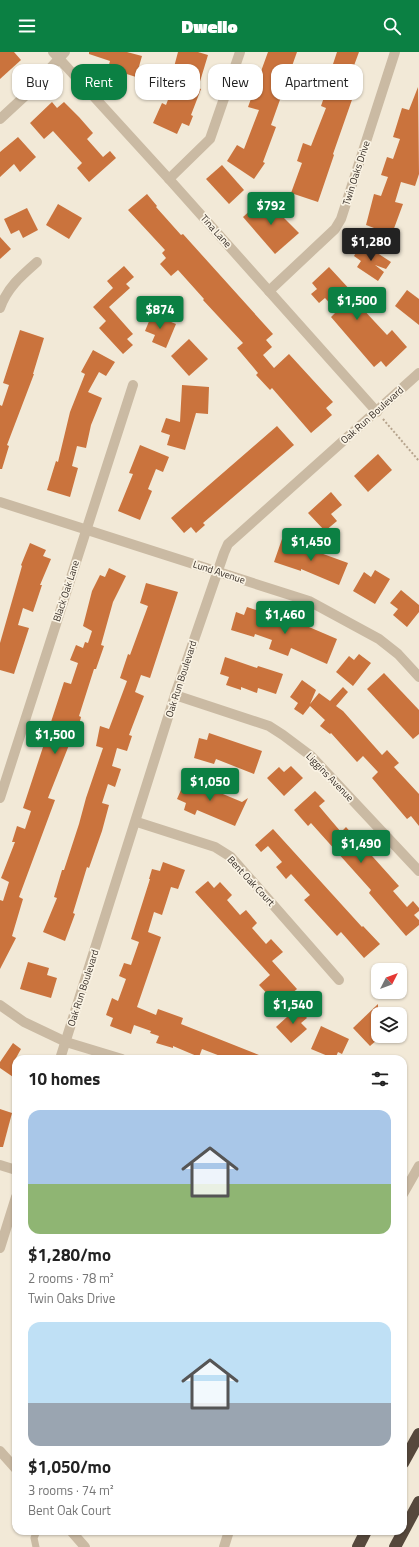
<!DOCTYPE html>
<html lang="en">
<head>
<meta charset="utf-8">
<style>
  body { margin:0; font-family:"Titillium Web",sans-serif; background:#f6f6f6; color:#222; height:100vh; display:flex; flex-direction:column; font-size:15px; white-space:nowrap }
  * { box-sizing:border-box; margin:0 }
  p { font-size:13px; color:#767676 }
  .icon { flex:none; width:22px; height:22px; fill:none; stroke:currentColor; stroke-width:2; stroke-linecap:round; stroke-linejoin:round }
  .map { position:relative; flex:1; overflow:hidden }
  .details { position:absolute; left:12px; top:1003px; width:395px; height:480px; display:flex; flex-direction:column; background:#fff; border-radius:12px; box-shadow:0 1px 3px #0004 }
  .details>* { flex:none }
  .hud { position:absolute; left:12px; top:12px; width:395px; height:36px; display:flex; gap:8px }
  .needle { width:26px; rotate:48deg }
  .tools { position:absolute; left:371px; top:911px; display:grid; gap:8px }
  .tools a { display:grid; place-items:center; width:36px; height:36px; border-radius:8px; background:#fff; box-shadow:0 1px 3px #0004; font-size:20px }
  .price { position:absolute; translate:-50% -34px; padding:0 9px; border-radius:4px; background:#0b8043; color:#fff; font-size:13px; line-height:26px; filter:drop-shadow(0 1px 2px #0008) }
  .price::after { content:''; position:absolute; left:50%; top:24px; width:12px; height:9px; margin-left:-6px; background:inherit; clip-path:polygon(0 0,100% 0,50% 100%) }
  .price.selected { background:#222; color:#fff }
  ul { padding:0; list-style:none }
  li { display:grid; align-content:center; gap:8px; height:212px; padding:0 16px }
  li span { display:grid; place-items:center; height:124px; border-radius:12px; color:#555 }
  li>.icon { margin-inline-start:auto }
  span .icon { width:72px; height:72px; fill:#fffc; stroke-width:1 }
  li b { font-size:17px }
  h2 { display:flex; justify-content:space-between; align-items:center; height:48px; padding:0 16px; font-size:17px }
  .chip { padding:0 14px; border-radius:12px; background:#fff; box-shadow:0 1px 3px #0004; font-size:14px; line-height:36px }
  .chip.selected { background:#0b8043; color:#fff }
  header { display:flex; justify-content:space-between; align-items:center; height:52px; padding:0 16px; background:#0b8043; color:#fff; font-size:18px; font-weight:800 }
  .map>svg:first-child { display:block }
  .building { fill:#ca733d }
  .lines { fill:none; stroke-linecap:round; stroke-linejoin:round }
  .path { stroke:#b6a48d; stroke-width:2; stroke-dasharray:2 2; stroke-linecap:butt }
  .service { stroke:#cabaa3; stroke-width:7 }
  .minor { stroke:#cabaa3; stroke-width:10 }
  .tertiary { stroke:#cabaa3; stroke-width:10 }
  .motorway { stroke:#56483c; stroke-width:12 }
  .labels { text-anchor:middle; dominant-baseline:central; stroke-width:3.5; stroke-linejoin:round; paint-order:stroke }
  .street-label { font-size:10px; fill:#352c25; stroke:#faf3e4 }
</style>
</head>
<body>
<header><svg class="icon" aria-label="menu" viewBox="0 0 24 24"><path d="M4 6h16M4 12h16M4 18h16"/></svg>Dwello<svg class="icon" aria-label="search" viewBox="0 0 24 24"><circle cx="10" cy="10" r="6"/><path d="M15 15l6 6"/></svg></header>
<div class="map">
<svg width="419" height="1495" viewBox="0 0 419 1495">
  <rect width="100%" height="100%" fill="#f2e9d7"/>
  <g class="building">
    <polygon points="0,0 14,0 21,8 0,27"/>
    <polygon points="89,0 127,0 142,4 136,25 108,16 110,9 89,2"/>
    <polygon points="178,0 198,0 208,3 198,36 201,37 191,63 193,64 189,74 182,71 177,82 153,71 162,51 166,53 180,16 174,15"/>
    <polygon points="268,0 297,0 271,73 276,75 263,110 265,111 254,127 227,109 237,93 244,97 259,58 248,55"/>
    <polygon points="337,0 359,0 352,19 361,22 333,102 334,103 318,150 291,141 302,111 297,109 303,91 311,94 326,56 321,54 331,25 329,24"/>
    <polygon points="418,35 419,122 415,134 401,130 395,150 403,152 389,190 371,185 374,176 366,173 374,142 381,144 388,125 381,123 387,105 393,107 400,87 393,85 402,56 409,58"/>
    <polygon points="52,50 57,56 64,50 79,65 93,81 87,87 103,105 110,99 116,106 89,130 77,116 82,111 53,79 44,87 30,71"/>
    <polygon points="18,85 36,105 20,120 14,112 0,125 0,100"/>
    <polygon points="222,113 244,138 229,152 206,127"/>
    <polygon points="147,142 157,154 156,155 181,183 183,182 273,282 266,288 272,295 263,303 274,316 289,302 333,350 326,356 332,363 311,381 272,336 270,338 256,323 258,321 237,296 243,291 203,248 204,247 178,218 171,224 160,212 166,206 162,201 165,198 128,158"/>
    <polygon points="264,146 299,181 275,202 243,165"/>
    <polygon points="58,152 82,166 69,187 46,173"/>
    <polygon points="27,156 38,178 23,186 19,178 11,182 4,167"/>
    <polygon points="0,185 11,197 0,207"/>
    <polygon points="362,191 391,210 386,217 375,213 384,220 378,229 357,215 361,209 354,204"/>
    <polygon points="124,214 134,225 126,232 130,236 109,255 133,282 127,287 133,293 123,302 99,276 106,269 93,255 113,236 107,229"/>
    <polygon points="329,215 364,253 361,255 387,283 392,278 407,295 386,315 381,309 374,315 331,265 337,259 325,246 319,251 311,242 317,237 312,231"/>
    <polygon points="407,238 419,247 419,273 395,254"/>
    <polygon points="152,262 176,272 166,296 152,290 155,283 145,279"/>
    <polygon points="20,278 44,286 33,322 34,322 7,393 9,394 2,417 0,417 0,353 2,354 9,333 3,331"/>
    <polygon points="189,287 208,307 189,324 171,304"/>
    <polygon points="93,298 115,310 106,324 99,320 88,340 102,346 91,373 86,396 77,394 72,414 78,416 70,445 47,438 56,409 58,410 70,360 85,322 81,320"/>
    <polygon points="182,333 209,335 208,362 196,361 185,398 167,393 170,383 161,380 166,366 180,370"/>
    <polygon points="277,374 294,393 203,471 205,473 196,481 191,475 184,481 171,466"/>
    <polygon points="140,393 169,405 163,420 156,417 148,437 152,439 140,468 118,459 133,422 129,421"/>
    <polygon points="378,402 392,418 368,440 354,424"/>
    <polygon points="331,440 342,453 331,462 337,469 325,479 308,461"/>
    <polygon points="282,487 348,511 339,533 301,517 301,519 274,510"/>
    <polygon points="30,491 46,498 43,504 51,507 40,533 42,533 33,560 23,556 18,573 29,576 14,622 0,618 0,591 22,514 21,513"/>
    <polygon points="109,516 126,524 113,550 101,593 104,594 96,617 94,617 79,664 81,665 75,689 71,688 48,746 55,748 19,845 23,847 12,884 16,886 0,917 0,848 3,849 9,830 1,826 15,790 12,790 17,774 25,777 31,759 23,756 44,692 53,695 58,675 50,673 64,630 71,632 78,611 70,608 76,593 83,596 85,590 88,591 92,579 83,574 92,539 100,523 105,525"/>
    <polygon points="375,518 390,527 375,552 353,539 364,520 371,525"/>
    <polygon points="146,531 178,540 150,626 141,623 135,640 144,644 129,683 132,684 127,699 117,696 112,714 121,717 115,735 108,732 102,751 109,753 102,779 89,816 87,815 73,861 75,862 65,889 43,880 57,846 54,845 62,818 64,818 79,772 86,746 103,696 96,694 100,674 109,677 127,629 120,626 128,602 130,603 148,554 140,551"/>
    <polygon points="401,538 419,553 419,560 407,575 393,563 398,557 390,551"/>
    <polygon points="247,555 309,575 337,587 327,612 291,596 288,604 269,597 272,588 255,582 254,585 231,578 236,560 244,563"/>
    <polygon points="359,602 371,611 353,634 336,620 349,604 354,608"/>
    <polygon points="225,605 257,616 258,614 283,622 276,642 258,636 257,641 241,635 241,638 226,633 229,625 220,622"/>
    <polygon points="384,621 419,658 419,682 413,687 367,637"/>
    <polygon points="302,628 316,638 310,652 319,641 330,649 343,635 348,640 336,654 343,659 382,703 387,698 399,711 394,715 419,742 419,774 411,764 407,767 372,726 378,720 363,704 357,710 331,681 330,682 320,674 325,668 310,654 303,663 294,657 298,651 290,645"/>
    <polygon points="209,681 262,699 254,722 216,707 214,712 194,706 199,686 207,688"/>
    <polygon points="291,714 303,726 284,744 267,726 279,715 284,720"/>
    <polygon points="188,722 200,728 199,732 242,750 248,746 235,774 197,758 195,763 184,758 186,751 177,747"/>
    <polygon points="315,739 325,749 319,754 324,760 341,780 346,775 399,834 393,839 407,855 413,849 419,856 419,859 414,863 419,868 419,873 406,884 369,841 371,838 311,771 308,774 294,758"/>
    <polygon points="273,777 362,875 363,874 380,892 364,906 341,880 337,884 304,848 310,843 291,822 286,827 276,815 282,810 268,794 261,800 255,793"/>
    <polygon points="163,810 185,818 178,837 171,835 162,863 154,860 148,880 161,885 137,955 156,963 158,957 183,966 181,972 269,1007 228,1007 202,997 199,1005 173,994 173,996 156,991 159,984 150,981 151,979 134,973 131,982 110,974 113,966 106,963 112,946 118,949 126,927 119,924 124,911 131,913 139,890 131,887 150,827 149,827 152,817 160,819"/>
    <polygon points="208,829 214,836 220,830 232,843 227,848 240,863 246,858 257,871 252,876 266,892 271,887 283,900 272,909 297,937 283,949 277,942 272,947 259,933 270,923 195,840"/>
    <polygon points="28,910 49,916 47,923 57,926 51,946 20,937"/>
    <polygon points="378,952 378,987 370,994 353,976"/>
    <polygon points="298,955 307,966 301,971 307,977 291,991 276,975"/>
    <polygon points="321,974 349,987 342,1002 338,1000 335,1007 311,997"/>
    <polygon points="13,991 21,997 16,1006 16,1027 0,1016 0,1010"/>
    <polygon points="0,1057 12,1061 3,1095 0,1095"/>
  </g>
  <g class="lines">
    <polyline class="path" points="383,367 419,409"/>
    <polyline class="service" points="36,1495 34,1486 37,1479"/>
    <g class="minor">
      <polyline points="53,0 169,127 377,360"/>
      <polyline points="0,67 26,43 65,0"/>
      <polyline points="169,127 210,87 240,0"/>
      <polyline points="269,239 335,177 341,167 395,0"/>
      <path d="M0,256c7,-20 21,-32 37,-46"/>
      <polyline points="0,450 309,549 379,587 398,602 419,625"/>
      <polyline points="175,643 269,674 283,683 311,704 419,819"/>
      <polyline points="0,746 133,333"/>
      <polyline points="137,770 215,795 231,805 339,928"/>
      <polyline points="0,953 24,970 66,990 122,1007"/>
      <polyline points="60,1007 175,643 224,501 228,492 237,484 419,321"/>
      <polyline points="0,1113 16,1118"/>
      <polyline points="0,1196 16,1145"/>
    </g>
    <g class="tertiary">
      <polyline points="403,1142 419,1114"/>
      <polyline points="0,1399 16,1417"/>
      <polyline points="71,1479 85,1495"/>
      <polyline points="224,1495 229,1479"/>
    </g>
    <g class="motorway">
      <polyline points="403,1411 419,1382"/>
      <polyline points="358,1495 366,1479"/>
      <polyline points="395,1495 419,1450"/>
    </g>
  </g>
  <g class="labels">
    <g class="street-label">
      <text transform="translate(356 121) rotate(-72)">Twin Oaks Drive</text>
      <text transform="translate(216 179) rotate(48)">Tina Lane</text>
      <text transform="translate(372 363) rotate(-42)">Oak Run Boulevard</text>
      <text transform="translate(219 520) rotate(18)">Lund Avenue</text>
      <text transform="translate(66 539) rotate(-72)">Black Oak Lane</text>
      <text transform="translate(181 627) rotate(-72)">Oak Run Boulevard</text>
      <text transform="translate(330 725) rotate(46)">Liggins Avenue</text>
      <text transform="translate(251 829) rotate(47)">Bent Oak Court</text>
      <text transform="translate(83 936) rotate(-72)">Oak Run Boulevard</text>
    </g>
  </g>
</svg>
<div class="tools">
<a><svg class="needle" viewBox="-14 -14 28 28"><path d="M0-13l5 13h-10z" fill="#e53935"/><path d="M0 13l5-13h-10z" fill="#767676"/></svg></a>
<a><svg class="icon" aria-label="layers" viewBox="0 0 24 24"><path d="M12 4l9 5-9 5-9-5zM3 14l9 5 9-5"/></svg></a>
</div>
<b class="price" style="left:271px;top:174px">$792</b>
<b class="price selected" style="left:371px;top:210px">$1,280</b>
<b class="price" style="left:357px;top:269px">$1,500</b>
<b class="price" style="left:160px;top:278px">$874</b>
<b class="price" style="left:311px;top:510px">$1,450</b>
<b class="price" style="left:285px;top:583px">$1,460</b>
<b class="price" style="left:55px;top:703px">$1,500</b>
<b class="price" style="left:210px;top:750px">$1,050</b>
<b class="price" style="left:361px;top:812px">$1,490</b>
<b class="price" style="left:293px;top:973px">$1,540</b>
<div class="hud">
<a class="chip">Buy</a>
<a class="chip selected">Rent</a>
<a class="chip">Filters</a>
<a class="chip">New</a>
<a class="chip">Apartment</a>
</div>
<section class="details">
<h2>10 homes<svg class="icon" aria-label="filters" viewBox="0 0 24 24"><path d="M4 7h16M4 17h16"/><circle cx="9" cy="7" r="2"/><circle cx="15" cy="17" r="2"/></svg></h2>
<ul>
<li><span style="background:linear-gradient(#a9c7e8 60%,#8fb573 0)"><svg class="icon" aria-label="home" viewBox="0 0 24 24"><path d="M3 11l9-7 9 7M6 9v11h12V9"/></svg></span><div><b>$1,280/mo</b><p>2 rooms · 78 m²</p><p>Twin Oaks Drive</p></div></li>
<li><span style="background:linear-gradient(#bfe0f5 65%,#9aa5b1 0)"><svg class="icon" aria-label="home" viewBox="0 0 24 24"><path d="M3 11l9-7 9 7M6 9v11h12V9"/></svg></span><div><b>$1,050/mo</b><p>3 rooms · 74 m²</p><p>Bent Oak Court</p></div></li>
</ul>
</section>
</div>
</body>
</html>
